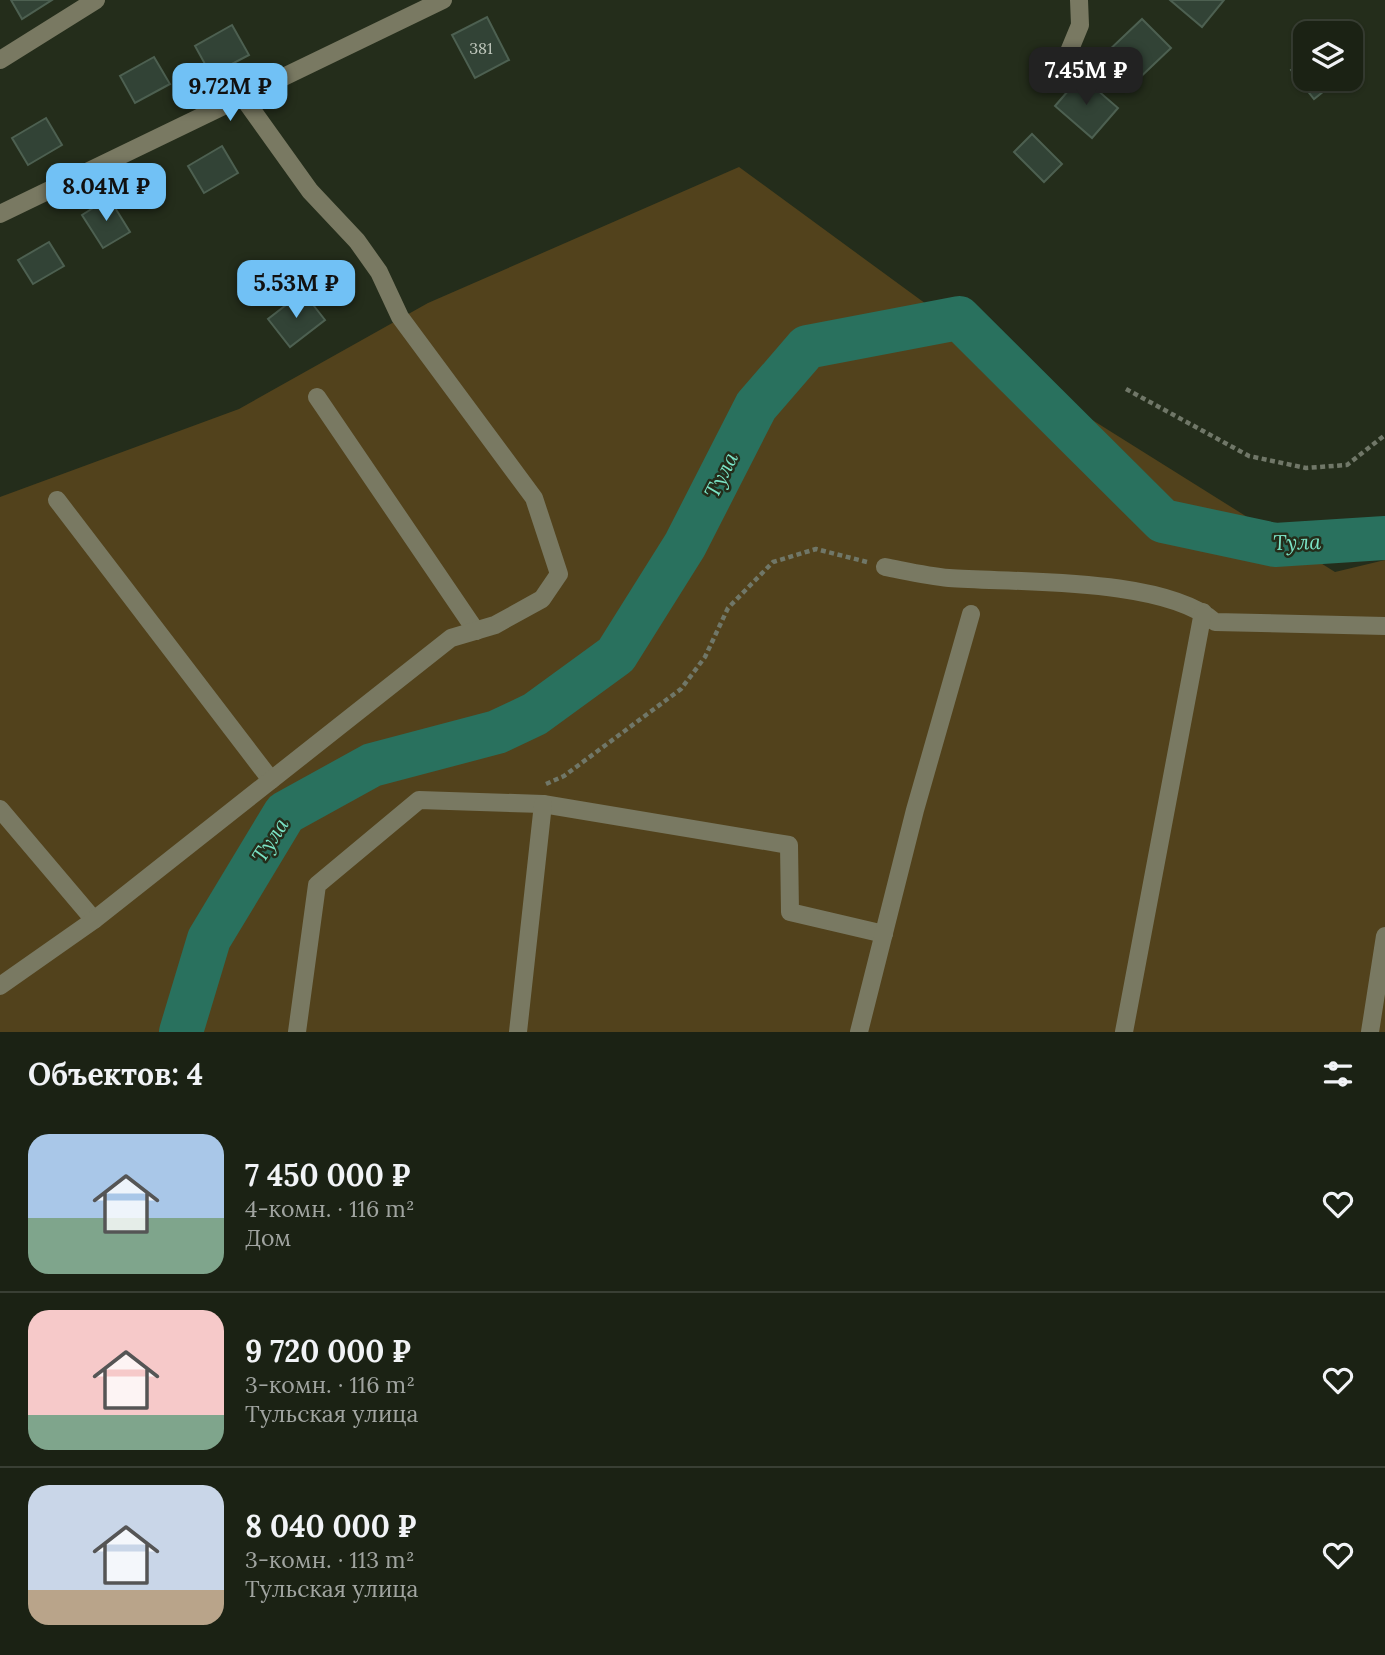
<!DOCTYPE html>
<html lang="ru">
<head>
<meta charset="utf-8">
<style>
  body { margin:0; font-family:Lora,serif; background:#242a1d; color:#f1f3f6; height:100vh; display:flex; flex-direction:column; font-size:26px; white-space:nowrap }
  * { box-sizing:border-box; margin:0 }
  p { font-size:23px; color:#a0a4a0 }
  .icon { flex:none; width:38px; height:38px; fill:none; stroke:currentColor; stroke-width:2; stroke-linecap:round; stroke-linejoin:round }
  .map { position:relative; height:1032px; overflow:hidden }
  .sheet { display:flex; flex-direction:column; background:#1b2214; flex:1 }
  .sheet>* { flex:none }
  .buttons { position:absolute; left:1293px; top:21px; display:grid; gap:14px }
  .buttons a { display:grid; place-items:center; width:70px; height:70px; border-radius:14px; background:#1b2214; box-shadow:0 2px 5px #0004,0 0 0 2px #393f34; font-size:35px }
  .price { position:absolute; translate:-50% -60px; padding:0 16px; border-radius:14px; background:#71c1f5; color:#111; font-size:23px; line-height:46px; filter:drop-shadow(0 2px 4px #0008) }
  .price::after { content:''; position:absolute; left:50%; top:42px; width:21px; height:16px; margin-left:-10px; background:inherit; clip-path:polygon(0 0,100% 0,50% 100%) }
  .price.selected { background:#222; color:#fff }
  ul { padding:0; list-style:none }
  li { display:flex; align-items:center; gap:21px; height:175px; padding:0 28px }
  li+li { border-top:2px solid #393f34 }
  li span { display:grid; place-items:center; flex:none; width:196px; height:140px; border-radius:21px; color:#555 }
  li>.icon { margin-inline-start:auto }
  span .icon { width:84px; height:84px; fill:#fffc; stroke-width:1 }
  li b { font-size:30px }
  h2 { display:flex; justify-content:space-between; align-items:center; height:84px; padding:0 28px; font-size:30px }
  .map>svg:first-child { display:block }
  .green { fill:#52421c }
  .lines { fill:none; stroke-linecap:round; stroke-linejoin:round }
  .river { stroke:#29715e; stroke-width:44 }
  .building { fill:#324336; stroke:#4d6051; stroke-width:2 }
  .path { stroke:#707768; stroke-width:4.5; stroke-dasharray:5 3.5; stroke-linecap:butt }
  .minor { stroke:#797962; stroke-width:18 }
  .labels { text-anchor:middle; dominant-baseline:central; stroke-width:5; stroke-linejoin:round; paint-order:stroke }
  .number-label { font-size:16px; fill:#c0c8bd }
  .water-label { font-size:21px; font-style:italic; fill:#7be4c6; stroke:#242d1b }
</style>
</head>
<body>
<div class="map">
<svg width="1385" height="1032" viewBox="0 0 1385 1032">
  <rect width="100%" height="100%" fill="#242d1b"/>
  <polygon class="green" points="739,167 1038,386 1335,572 1385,560 1385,1032 0,1032 0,497 239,409 428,303"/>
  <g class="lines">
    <polyline class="river" points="181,1032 209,939 285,813 372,765 497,732 535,714 616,655 685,545 756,406 807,347 959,318 1163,521 1275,545 1385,538"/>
  </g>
  <g class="building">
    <polygon points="11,0 52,0 22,19"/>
    <polygon points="1170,0 1224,0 1202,27"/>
    <polygon points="487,17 509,60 475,78 452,35"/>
    <polygon points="1142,19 1171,48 1133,84 1105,54"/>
    <polygon points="232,25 249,55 211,75 195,46"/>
    <polygon points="154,57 170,84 135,103 120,76"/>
    <polygon points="1306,59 1306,79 1339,79 1314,99 1291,70"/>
    <polygon points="1081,76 1118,108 1092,138 1055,106"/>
    <polygon points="46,118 62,145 28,165 12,138"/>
    <polygon points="1032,134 1062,164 1044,182 1014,152"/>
    <polygon points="222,146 238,173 204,193 188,166"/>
    <polygon points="109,198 130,232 103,248 82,215"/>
    <polygon points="49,242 64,266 33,284 18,260"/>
    <polygon points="303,292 325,320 290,347 268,319"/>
  </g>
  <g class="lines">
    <g class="path">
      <polyline points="1126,389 1249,456 1306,468 1347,465 1385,435"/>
      <polyline points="546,784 564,776 681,689 705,657 728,608 773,562 816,549 867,562"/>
    </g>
    <g class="minor">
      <polyline points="0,60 96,0"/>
      <polyline points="1056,83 1080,25 1079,0"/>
      <polyline points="0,214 443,0"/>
      <polyline points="317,397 476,631"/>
      <polyline points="57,500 271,780"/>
      <path d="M885,567c21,4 42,9 64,11 69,5 214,-1 266,44l170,4"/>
      <polyline points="0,809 94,920"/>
      <polyline points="0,986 94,920 451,638 495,625 542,599 559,574 534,498 400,317 379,272 357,241 310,191 242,96"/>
      <polyline points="297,1032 317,885 419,800 543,804 789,845 790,912 884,934"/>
      <polyline points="518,1032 543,804"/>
      <polyline points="859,1032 915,810 971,614"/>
      <polyline points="1124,1032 1203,612"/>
      <polyline points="1370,1032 1385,936"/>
    </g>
  </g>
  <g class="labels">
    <g class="number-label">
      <text x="481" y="48">381</text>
    </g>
    <g class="water-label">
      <text transform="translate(721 475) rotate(-63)">Тула</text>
      <text transform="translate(1297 542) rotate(-1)">Тула</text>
      <text transform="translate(270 840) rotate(-57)">Тула</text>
    </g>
  </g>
</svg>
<div class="buttons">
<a><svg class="icon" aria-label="layers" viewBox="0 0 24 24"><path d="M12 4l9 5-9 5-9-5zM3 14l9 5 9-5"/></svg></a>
</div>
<b class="price selected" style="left:1086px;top:107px">7.45M ₽</b>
<b class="price" style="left:230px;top:123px">9.72M ₽</b>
<b class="price" style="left:106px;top:223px">8.04M ₽</b>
<b class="price" style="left:296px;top:320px">5.53M ₽</b>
</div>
<section class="sheet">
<h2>Объектов: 4<svg class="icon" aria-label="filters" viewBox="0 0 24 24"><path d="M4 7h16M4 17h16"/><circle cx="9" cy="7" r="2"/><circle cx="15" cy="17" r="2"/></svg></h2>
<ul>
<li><span style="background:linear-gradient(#a9c7e8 60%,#7fa58c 0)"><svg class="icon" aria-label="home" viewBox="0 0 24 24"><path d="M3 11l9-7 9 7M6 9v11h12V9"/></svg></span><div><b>7 450 000 ₽</b><p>4-комн. · 116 m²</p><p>Дом</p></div><svg class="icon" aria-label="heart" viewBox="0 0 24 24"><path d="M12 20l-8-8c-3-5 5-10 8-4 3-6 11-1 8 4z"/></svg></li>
<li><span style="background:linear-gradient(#f6c9c9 75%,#7fa58c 0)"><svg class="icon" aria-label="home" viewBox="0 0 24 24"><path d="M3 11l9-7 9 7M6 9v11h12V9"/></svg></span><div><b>9 720 000 ₽</b><p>3-комн. · 116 m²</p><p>Тульская улица</p></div><svg class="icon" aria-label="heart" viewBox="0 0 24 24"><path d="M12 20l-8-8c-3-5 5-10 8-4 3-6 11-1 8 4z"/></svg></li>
<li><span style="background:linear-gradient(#c9d6e8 75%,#b9a48a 0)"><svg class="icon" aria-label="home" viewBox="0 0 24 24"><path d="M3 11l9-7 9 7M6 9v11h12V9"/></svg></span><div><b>8 040 000 ₽</b><p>3-комн. · 113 m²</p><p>Тульская улица</p></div><svg class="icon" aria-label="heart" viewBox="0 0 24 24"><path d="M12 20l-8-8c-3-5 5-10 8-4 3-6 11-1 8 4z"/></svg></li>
</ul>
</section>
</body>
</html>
